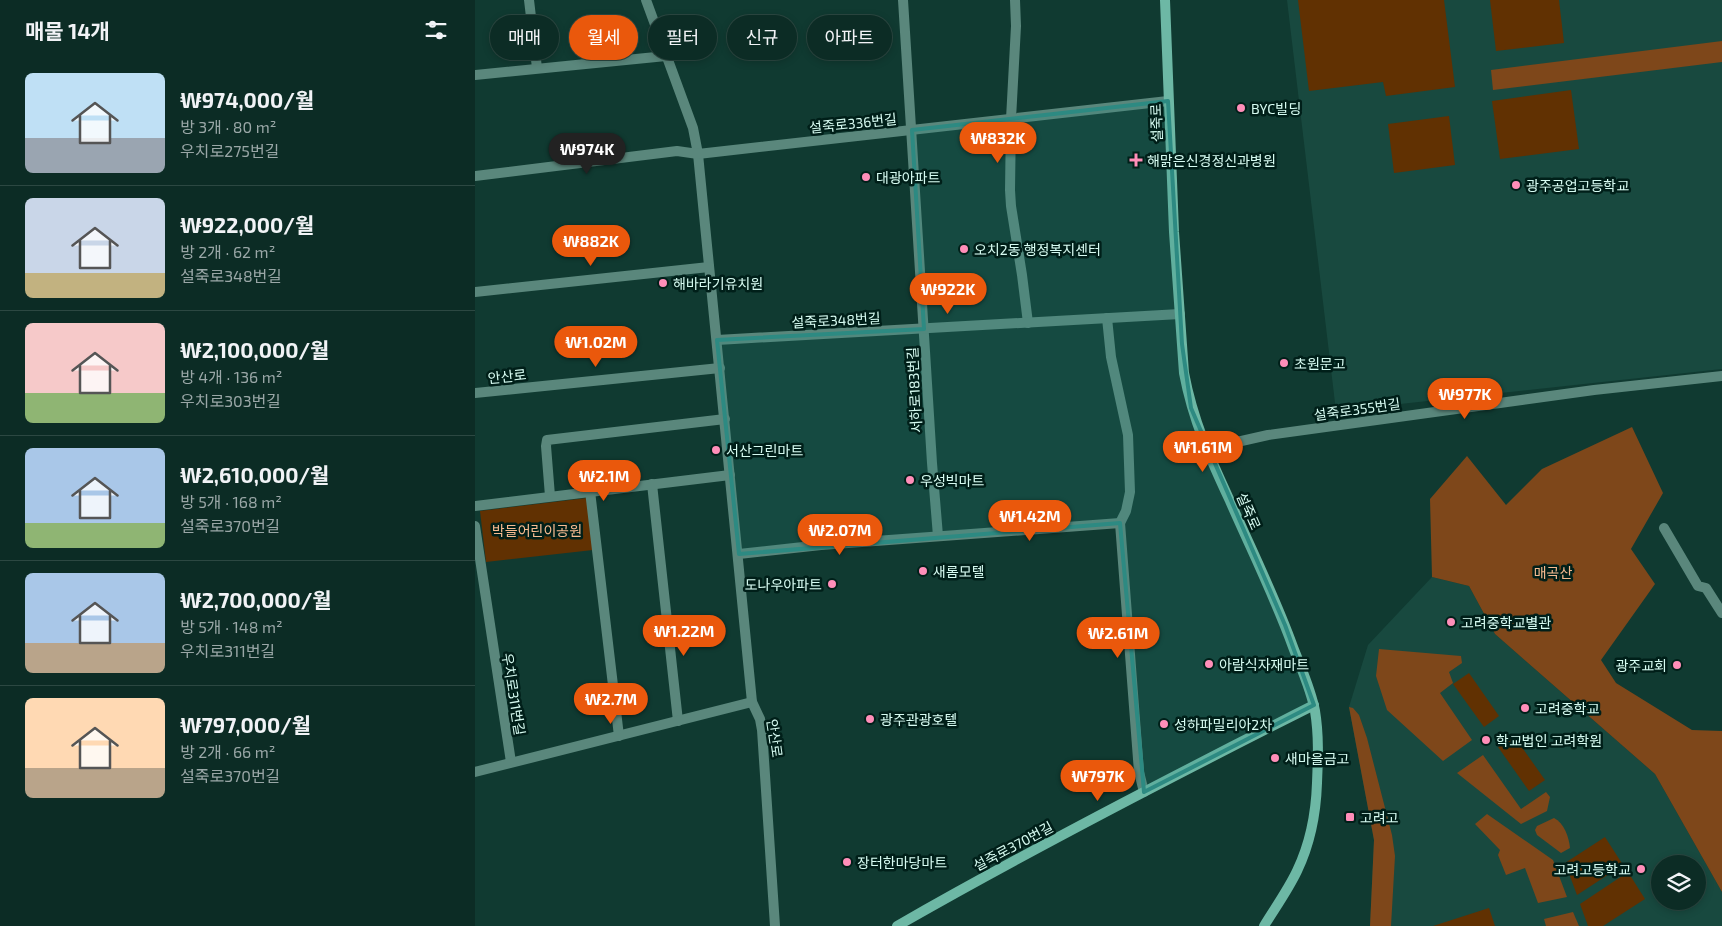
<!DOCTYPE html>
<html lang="ko">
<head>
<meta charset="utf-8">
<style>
  body { margin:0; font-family:"Exo 2","Noto Sans KR",sans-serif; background:#1a3832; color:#f1f3f6; height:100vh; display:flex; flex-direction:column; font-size:19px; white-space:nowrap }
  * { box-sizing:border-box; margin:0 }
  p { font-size:16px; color:#9aa7a7 }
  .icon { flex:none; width:28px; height:28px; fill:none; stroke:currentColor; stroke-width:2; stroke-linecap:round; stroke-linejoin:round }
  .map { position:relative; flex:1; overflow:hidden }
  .panel { display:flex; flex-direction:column; background:#0c2c25; width:475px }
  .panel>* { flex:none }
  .guide { position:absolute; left:15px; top:15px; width:475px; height:45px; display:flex; gap:10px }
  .tools { position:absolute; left:1176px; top:855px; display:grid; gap:10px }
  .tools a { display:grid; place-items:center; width:55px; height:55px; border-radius:50%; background:#0c2c25; box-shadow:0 2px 8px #0003,0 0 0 1px #2c4842; font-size:25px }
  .price { position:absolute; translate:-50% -42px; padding:0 11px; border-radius:18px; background:#ea580c; color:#fff; font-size:16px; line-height:32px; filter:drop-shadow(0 1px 2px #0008) }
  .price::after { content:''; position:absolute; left:50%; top:30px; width:15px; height:11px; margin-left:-8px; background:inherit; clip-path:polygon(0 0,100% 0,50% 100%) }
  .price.current { background:#222; color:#fff }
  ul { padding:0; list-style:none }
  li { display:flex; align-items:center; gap:15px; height:125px; padding:0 25px }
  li+li { border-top:1px solid #2c4842 }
  li span { display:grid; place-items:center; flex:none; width:140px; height:100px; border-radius:8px; color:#555 }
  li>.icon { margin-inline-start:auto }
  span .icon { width:60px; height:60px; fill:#fffc; stroke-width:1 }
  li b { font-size:21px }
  h2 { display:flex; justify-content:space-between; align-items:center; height:60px; padding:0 25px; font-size:21px }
  .chip { padding:0 18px; border-radius:22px; background:#0c2c25; box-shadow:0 2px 8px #0003,0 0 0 1px #2c4842; font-size:18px; line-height:45px }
  .chip.current { background:#ea580c; color:#fff }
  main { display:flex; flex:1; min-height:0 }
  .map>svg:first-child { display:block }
  .built { fill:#18493f; fill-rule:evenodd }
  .green { fill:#613102 }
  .forest { fill:#7e471a }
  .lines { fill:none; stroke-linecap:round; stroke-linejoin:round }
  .street { stroke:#5a877c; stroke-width:10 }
  .secondary { stroke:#6db8a5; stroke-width:10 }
  .marked { fill:#2d8a82; fill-opacity:0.2; stroke:#2d8a82; stroke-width:4; stroke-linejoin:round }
  .poi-dot { fill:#ff8eb9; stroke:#001f19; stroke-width:2 }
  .labels { text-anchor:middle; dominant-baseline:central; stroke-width:5; stroke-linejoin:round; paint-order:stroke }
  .poi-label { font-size:14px; fill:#d7fcf2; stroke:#001f19; text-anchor:start }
  .street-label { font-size:14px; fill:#d7fcf2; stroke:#001f19 }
  .park-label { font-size:14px; fill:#f7bb91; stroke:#001f19 }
</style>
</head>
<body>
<main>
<section class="panel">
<h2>매물 14개<svg class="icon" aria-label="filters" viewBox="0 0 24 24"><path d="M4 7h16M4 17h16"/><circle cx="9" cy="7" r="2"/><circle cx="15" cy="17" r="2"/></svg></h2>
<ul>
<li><span style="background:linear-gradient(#bfe0f5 65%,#9aa5b1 0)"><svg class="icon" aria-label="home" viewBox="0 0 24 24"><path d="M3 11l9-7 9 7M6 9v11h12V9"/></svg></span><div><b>₩974,000/월</b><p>방 3개 · 80 m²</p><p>우치로275번길</p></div></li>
<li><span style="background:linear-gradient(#c9d6e8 75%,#c2b280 0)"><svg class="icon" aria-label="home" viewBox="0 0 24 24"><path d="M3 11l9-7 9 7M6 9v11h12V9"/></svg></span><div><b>₩922,000/월</b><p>방 2개 · 62 m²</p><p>설죽로348번길</p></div></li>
<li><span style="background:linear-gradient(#f6c9c9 70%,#8fb573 0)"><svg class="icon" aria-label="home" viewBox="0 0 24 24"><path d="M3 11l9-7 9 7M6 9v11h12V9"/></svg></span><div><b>₩2,100,000/월</b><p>방 4개 · 136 m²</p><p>우치로303번길</p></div></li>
<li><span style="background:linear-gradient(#a9c7e8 75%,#8fb573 0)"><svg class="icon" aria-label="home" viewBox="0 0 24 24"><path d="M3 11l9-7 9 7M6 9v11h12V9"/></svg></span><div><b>₩2,610,000/월</b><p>방 5개 · 168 m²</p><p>설죽로370번길</p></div></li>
<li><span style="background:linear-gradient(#a9c7e8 70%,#b9a48a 0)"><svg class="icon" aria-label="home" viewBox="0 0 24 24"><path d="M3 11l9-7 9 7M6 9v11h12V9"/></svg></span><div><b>₩2,700,000/월</b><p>방 5개 · 148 m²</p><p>우치로311번길</p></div></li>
<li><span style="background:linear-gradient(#ffd9b3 70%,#b9a48a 0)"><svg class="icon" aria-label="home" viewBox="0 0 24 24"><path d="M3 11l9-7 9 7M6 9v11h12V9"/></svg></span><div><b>₩797,000/월</b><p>방 2개 · 66 m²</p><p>설죽로370번길</p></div></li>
</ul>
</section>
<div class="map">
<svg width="1247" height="926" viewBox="0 0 1247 926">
  <rect width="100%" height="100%" fill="#103a31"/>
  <g class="built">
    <polygon points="812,0 1247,0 1247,369 861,411"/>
    <path d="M957,577l37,9 26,48 160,140 67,118v34h-352l4,-86 -25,-133 19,-62zM1185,864h37v37h-37z"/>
  </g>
  <g class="green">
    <polygon points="823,0 969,0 980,87 911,96 908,82 834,91"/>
    <polygon points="1015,0 1084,0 1089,43 1021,51"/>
    <polygon points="1096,90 1104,149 1025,159 1017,101"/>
    <polygon points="974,116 980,165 919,173 913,124"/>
    <polygon points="112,498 118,550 11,562 5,511"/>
    <polygon points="994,673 1024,716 1009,727 978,684"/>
    <polygon points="1039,736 1070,780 1054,791 1023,747"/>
    <polygon points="1130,837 1148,865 1102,895 1090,863"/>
    <polygon points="1153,872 1170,899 1128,926 1113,926 1105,904"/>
    <polygon points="1014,908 1020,926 958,926"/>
  </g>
  <g class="forest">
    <polygon points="1247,41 1247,62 1018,90 1016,70"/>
    <polygon points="1157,427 1188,493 1156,549 1180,584 1126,660 1141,683 1217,730 1247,731 1247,892 1180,774 1020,634 994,586 957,577 955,499 992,456 1031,505 1067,469"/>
    <polygon points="904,649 986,656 987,663 974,672 978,683 965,693 997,740 968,761 912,710 901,676"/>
    <polygon points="874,707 878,708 884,715 892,738 917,835 920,856 916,926 895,926 899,840"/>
    <polygon points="1008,755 1046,809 1071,792 1075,797 1072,811 1046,824 982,773"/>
    <polygon points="1012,814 1078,860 1092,897 1063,903 1050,868 1031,875 1023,855 1025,850 1000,824"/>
    <path d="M1079,818c10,5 15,19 16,30l-9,5 -24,-18 -2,-5 2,-4z"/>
    <polygon points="1098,912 1104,926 1071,926 1069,919"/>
  </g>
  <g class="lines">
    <g class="street">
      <polyline points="54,0 62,68"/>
      <polyline points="171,0 218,128 223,154 277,702 285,719 287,730 300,926"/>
      <polyline points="428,0 457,463 463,536"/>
      <polyline points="540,0 541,26 536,119 535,190 536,206 547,275 553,323"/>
      <polyline points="0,75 191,56"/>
      <polyline points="0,176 202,151 223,154 693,101"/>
      <polyline points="0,292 234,267"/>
      <polyline points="632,318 636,357 653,435 655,492 651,511 645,523"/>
      <polyline points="242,340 705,314"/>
      <polyline points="0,393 245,368"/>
      <polyline points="731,449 793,435 1119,390 1247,376"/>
      <polyline points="177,484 203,721"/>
      <polyline points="115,491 144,736"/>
      <polyline points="75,496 71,446 72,440 250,419"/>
      <polyline points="0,506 255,475"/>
      <polyline points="645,523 664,772 669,792"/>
      <polyline points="0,526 36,762"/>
      <polyline points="1189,528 1223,586 1231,588 1247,613"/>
      <polyline points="264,554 346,545 645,523"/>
      <polyline points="0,772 277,702"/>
    </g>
    <g class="secondary">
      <path d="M690,0l9,232 10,141c9,48 26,85 46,128 21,48 45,96 63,146 8,21 18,42 22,64 4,24 3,48 2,72 -1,30 -7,61 -20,88 -9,19 -22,37 -33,55"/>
      <path d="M422,926c136,-78 276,-150 417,-221"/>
    </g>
  </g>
  <path class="marked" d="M693,101l14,243 9,64 94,217 29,80 -170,87 -24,-269 -381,31 -22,-214 207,-11 -12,-199z"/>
  <g class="poi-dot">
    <circle cx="766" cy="108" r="5"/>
    <path d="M658.5 152.5h5v5h5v5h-5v5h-5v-5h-5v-5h5z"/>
    <circle cx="391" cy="177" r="5"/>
    <circle cx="1041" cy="185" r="5"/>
    <circle cx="489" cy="249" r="5"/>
    <circle cx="188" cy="283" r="5"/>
    <circle cx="809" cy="363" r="5"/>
    <circle cx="241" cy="450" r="5"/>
    <circle cx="435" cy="480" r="5"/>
    <circle cx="448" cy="571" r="5"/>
    <circle cx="357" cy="584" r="5"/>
    <circle cx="976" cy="622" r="5"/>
    <circle cx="734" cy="664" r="5"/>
    <circle cx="1202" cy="665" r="5"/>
    <circle cx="1050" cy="708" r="5"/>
    <circle cx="395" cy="719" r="5"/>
    <circle cx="689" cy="724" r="5"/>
    <circle cx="1011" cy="740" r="5"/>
    <circle cx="800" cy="758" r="5"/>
    <rect x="870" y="812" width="10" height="10" rx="2.5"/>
    <circle cx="372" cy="862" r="5"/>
    <circle cx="1166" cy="869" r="5"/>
  </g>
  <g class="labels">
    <g class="poi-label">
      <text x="776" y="108">BYC빌딩</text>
      <text x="672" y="160">해맑은신경정신과병원</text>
      <text x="401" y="177">대광아파트</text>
      <text x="1051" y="185">광주공업고등학교</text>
      <text x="499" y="249">오치2동 행정복지센터</text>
      <text x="198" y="283">해바라기유치원</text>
      <text x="819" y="363">초원문고</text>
      <text x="251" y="450">서산그린마트</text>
      <text x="445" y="480">우성빅마트</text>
      <text x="458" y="571">새롬모텔</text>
      <text x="347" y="584" text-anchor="end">도나우아파트</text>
      <text x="986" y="622">고려중학교별관</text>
      <text x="744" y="664">아람식자재마트</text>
      <text x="1192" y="665" text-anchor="end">광주교회</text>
      <text x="1060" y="708">고려중학교</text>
      <text x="405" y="719">광주관광호텔</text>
      <text x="699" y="724">성하파밀리아2차</text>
      <text x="1021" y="740">학교법인 고려학원</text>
      <text x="810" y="758">새마을금고</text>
      <text x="885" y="817">고려고</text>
      <text x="382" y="862">장터한마당마트</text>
      <text x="1156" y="869" text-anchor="end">고려고등학교</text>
    </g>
    <g class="street-label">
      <text transform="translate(378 123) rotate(-6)">설죽로336번길</text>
      <text transform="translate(681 123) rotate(-92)">설죽로</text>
      <text transform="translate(361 320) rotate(-3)">설죽로348번길</text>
      <text transform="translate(32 376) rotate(-6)">안산로</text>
      <text transform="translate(439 390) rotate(-93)">서하로183번길</text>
      <text transform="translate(882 409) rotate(-8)">설죽로355번길</text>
      <text transform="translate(774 511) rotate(66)">설죽로</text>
      <text transform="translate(39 694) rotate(81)">우치로311번길</text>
      <text transform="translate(300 738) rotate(82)">안산로</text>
      <text transform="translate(538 846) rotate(-28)">설죽로370번길</text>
    </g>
    <g class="park-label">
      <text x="62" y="530">박들어린이공원</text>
      <text x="1078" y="572">매곡산</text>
    </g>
  </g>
</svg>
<div class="tools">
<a><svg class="icon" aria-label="layers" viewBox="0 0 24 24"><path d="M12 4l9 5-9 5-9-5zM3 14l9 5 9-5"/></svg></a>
</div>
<b class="price" style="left:523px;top:164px">₩832K</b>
<b class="price current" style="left:112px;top:175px">₩974K</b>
<b class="price" style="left:116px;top:267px">₩882K</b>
<b class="price" style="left:473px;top:315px">₩922K</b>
<b class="price" style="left:121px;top:368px">₩1.02M</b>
<b class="price" style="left:990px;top:420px">₩977K</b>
<b class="price" style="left:728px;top:473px">₩1.61M</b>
<b class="price" style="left:129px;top:502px">₩2.1M</b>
<b class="price" style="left:555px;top:542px">₩1.42M</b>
<b class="price" style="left:365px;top:556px">₩2.07M</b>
<b class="price" style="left:209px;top:657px">₩1.22M</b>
<b class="price" style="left:643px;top:659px">₩2.61M</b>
<b class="price" style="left:136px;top:725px">₩2.7M</b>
<b class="price" style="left:623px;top:802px">₩797K</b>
<div class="guide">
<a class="chip">매매</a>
<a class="chip current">월세</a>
<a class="chip">필터</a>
<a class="chip">신규</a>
<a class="chip">아파트</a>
</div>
</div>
</main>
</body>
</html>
